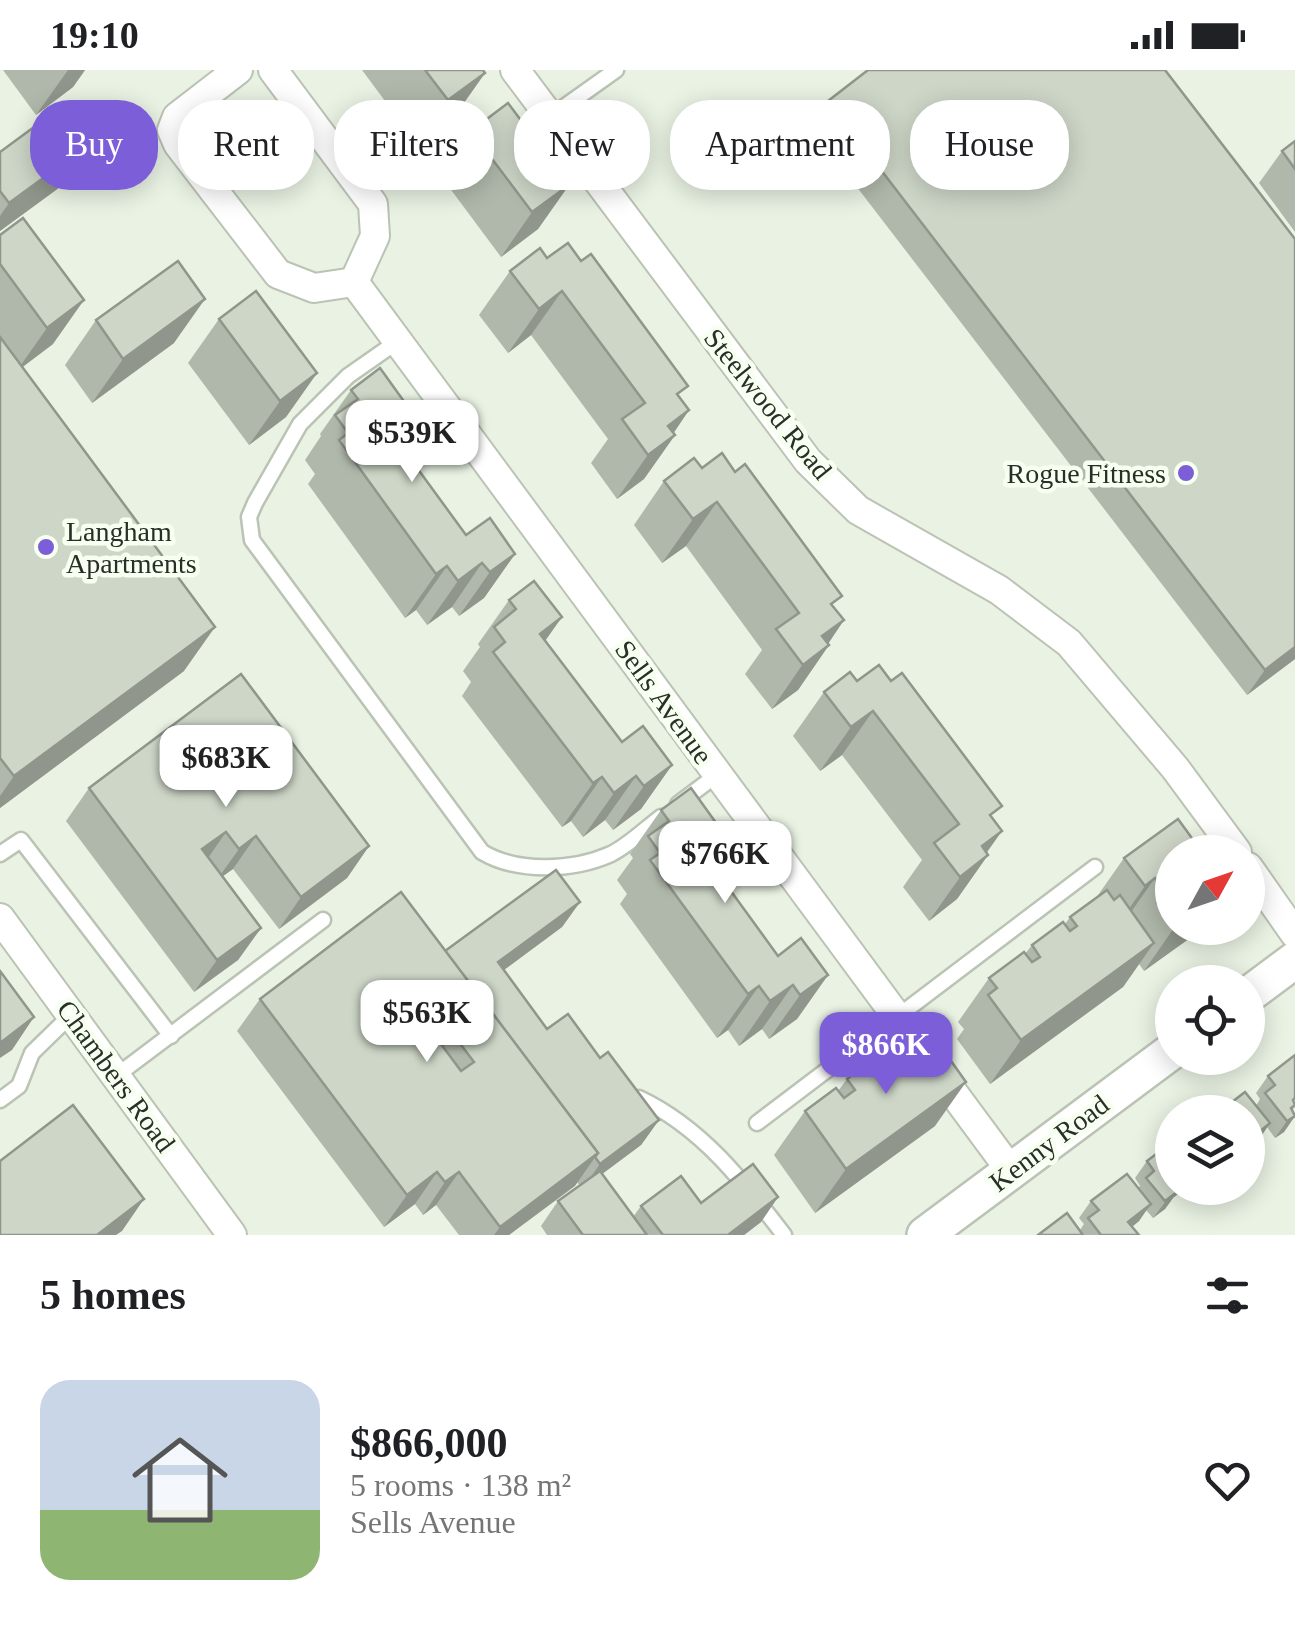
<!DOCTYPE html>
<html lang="en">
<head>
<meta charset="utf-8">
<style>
  body { margin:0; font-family:Georgia,serif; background:#f6f6f6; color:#202124; height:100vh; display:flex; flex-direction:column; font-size:38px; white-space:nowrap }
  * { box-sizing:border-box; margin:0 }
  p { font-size:32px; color:#757577 }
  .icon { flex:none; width:55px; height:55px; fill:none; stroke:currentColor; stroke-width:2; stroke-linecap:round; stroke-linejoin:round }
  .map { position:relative; height:1165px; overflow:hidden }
  .side { display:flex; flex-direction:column; background:#fff; flex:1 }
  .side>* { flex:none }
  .top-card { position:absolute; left:30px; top:30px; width:1235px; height:90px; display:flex; gap:20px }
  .needle { width:65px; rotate:50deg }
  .buttons { position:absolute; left:1155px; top:765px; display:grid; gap:20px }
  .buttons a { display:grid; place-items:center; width:110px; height:110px; border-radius:50%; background:#fff; box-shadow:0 5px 25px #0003; font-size:50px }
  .price { position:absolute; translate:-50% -85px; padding:0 22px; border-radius:20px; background:#fff; color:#222; font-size:32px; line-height:65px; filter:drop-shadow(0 2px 5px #0008) }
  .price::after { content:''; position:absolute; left:50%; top:60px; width:30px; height:22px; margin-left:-15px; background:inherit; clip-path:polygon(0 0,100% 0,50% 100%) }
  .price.selected { background:#7c5ed9; color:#fff }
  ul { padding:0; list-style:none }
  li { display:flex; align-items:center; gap:30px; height:250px; padding:0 40px }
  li+li { border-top:2px solid #e0e0e0 }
  li span { display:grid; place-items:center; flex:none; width:280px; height:200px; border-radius:30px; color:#555 }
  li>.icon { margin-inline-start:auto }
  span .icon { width:120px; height:120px; fill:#fffc; stroke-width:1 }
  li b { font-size:42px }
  h2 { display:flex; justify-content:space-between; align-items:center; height:120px; padding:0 40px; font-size:42px }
  .tag { padding:0 35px; border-radius:40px; background:#fff; box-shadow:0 5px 25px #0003; font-size:35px; line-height:90px }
  .tag.selected { background:#7c5ed9; color:#fff }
  .status { display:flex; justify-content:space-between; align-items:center; height:70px; padding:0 50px; background:#fff; direction:ltr }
  .status svg { height:28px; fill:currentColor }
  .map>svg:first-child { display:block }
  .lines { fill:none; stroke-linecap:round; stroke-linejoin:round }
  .service-casing { stroke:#bac3b4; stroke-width:19 }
  .minor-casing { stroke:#bac3b4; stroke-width:32 }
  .tertiary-casing { stroke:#bac3b4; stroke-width:40 }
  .service { stroke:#fff; stroke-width:14 }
  .minor { stroke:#fff; stroke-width:28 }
  .tertiary { stroke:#fff; stroke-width:35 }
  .wall { fill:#b0b8ab }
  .shaded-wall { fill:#90968b }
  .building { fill:#cdd6c7; stroke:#90968b; stroke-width:2.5; fill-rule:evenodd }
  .poi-dot { fill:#7c5ed9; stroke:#f6fff0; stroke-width:4 }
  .labels { text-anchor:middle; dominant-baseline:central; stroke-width:9; stroke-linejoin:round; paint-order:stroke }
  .street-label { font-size:28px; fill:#2a2e28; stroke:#f6fff0 }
  .poi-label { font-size:28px; fill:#2a2e28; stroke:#f6fff0; text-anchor:end }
</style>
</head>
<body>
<div class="status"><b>19:10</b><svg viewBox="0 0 49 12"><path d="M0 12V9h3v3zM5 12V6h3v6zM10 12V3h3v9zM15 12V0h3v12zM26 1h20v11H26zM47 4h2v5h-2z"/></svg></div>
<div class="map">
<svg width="1295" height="1165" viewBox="0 0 1295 1165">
  <rect width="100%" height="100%" fill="#e9f2e3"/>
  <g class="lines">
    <defs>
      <g id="service">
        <polyline points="550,47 616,0"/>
        <path d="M398,271l-50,35 -48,48 -45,79 -6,14 3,23 230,312c35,21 91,19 129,2 18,-9 34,-25 50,-37"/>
        <polyline points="678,734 718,704"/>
        <polyline points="0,784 21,770 171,966"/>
        <polyline points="116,1006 323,850"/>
        <path d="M639,1028c62,29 104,83 145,137"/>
        <polyline points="0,1030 19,1016 32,983 71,945"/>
        <polyline points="757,1053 1095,797"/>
      </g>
      <g id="minor">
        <polyline points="238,0 177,47 172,60 178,74 278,204 314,218 354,212"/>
        <polyline points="273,0 373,134 375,166 354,212"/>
        <polyline points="515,0 808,391 858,440 999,520 1069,573 1175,698 1237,782"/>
        <polyline points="354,212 1011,1101"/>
        <polyline points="1248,797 1295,864"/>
        <polyline points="0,848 232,1165"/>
      </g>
      <g id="tertiary">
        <polyline points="1248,925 1295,890"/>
        <polyline points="925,1165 1172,981"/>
      </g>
    </defs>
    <use href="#service" class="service-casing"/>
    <use href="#minor" class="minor-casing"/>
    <use href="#tertiary" class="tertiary-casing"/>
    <use href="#service" class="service"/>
    <use href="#minor" class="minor"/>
    <use href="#tertiary" class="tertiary"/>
  </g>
  <g class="wall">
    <polygon points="3,0 85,0 73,17 36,45"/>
    <polygon points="362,0 483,0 485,3 454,47 417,74"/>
    <polygon points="828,31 1295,169 1295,589 1247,625 810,56"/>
    <polygon points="471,61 569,115 538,159 501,187 440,105"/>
    <polygon points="1295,71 1295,162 1259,113 1282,81"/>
    <polygon points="91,73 60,117 0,161 0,82"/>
    <polygon points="23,148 53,274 22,297 184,601 0,738 0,165"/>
    <polygon points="547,188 680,327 689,340 673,363 675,365 644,409 617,429 591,393 608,369 531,265 508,283 479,245 510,201"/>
    <polygon points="219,249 317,303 286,347 249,375 188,293"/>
    <polygon points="96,250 174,273 92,333 65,295"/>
    <polygon points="351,320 408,337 391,361 466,465 515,484 484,528 459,546 452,537 427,555 416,540 405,548 308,414 315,404 305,390 321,366 320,364"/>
    <polygon points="702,398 834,538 844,550 828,573 829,575 798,620 772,639 745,604 762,580 686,476 662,493 634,455 664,411"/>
    <polygon points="509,530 545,571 622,672 672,695 641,739 613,760 605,750 583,767 571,751 562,757 462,626 471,612 463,601 480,577 478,574"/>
    <polygon points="857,611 993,749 986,783 988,785 957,829 929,851 903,817 922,790 842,685 820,701 793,666 824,622"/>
    <polygon points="89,718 369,776 347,808 279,859 233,799 223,806 261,858 238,890 194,922 66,751"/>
    <polygon points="661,740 719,757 702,781 778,886 828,905 797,949 769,969 762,959 739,976 728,960 717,968 620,834 627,824 617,810 633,788 630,784"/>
    <polygon points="1172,782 1172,858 1200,858 1197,863 1144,901 1139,894 1123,917 990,1014 957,969 964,959 958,952 989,908 1025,884 1032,875 1065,854 1070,847 1096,828 1124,788"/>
    <polygon points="580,832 562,857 504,900 547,959 600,988 659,1050 641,1075 602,1104 633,1147 641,1136 778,1127 761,1152 744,1165 547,1165 541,1156 558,1131 580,1116 577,1112 509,1165 459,1165 436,1135 423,1145 415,1134 384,1157 237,961 260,929 445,881"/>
    <polygon points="924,953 935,1056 815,1143 774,1085 805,1041 838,1021 847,1009 888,984 897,972"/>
    <polygon points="1268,1006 1295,1037 1292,1040 1295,1046 1284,1062 1275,1068 1267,1057 1258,1071 1256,1036 1260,1029 1256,1023"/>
    <polygon points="1147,1091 1173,1128 1165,1139 1153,1148 1146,1140 1139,1151 1132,1157 1139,1165 1038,1165 1080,1160 1084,1154 1079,1148 1091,1131 1138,1118 1140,1116 1135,1108"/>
  </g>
  <g class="shaded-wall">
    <polygon points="68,0 85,0 73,17 36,45"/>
    <polygon points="485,3 454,47 417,74 448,30"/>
    <polygon points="91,73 60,117 0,161 0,146 9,133"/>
    <polygon points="569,115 538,159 501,187 532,142"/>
    <polygon points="562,221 531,265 508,283 539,239"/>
    <polygon points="205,229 174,273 92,333 123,289"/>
    <polygon points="84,230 53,274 16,302 47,258"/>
    <polygon points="317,303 286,347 249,375 280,331"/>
    <polygon points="408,337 377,381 385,354"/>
    <polygon points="689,340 669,370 675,365 644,409 617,429 668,356"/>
    <polygon points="717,432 686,476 662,493 693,449"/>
    <polygon points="515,484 484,528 459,546 490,502"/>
    <polygon points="482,493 452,537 427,555 458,511"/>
    <polygon points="447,496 416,540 405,548 436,504"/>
    <polygon points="562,547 531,591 509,608 540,564"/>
    <polygon points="844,550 824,580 829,575 798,620 772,639 822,566"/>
    <polygon points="215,557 184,601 0,738 0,726 14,706"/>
    <polygon points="1295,577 1295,589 1247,625 1265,600"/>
    <polygon points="873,641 842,685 820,701 851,657"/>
    <polygon points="672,695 641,739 613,760 644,716"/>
    <polygon points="636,706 605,750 583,767 614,723"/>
    <polygon points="602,707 571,751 562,757 593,713"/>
    <polygon points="719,757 688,801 696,773"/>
    <polygon points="1002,761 980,792 988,785 957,829 929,851 982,776"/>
    <polygon points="226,762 204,794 202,779"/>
    <polygon points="256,766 233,799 216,811 239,779"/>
    <polygon points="369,776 347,808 279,859 301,827"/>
    <polygon points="1155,808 1124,852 1114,860 1145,816"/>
    <polygon points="580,832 562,857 481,917 498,892"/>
    <polygon points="261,858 238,890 194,922 217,890"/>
    <polygon points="1174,858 1200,858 1197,863 1144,901"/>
    <polygon points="1154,873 1123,917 990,1014 1021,970"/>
    <polygon points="828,905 797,949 769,969 800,925"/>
    <polygon points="793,915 762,959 739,976 770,931"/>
    <polygon points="759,916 728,960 717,968 748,924"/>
    <polygon points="34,947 12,980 0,988 0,973"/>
    <polygon points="966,1012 935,1056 815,1143 846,1099"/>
    <polygon points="1295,1046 1284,1062 1275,1068 1287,1051"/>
    <polygon points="659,1050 641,1075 582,1119 600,1094"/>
    <polygon points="1270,1053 1258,1071 1248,1078 1248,1071"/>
    <polygon points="598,1083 575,1116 509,1165 494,1165 500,1157"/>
    <polygon points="437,1102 415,1134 384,1157 407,1125"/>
    <polygon points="459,1102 436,1135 423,1145 445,1112"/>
    <polygon points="1176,1118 1186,1118 1173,1128 1165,1139 1153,1148"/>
    <polygon points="778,1127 761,1152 744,1165 728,1165"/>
    <polygon points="144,1129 122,1161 116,1165 97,1165"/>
    <polygon points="1151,1134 1139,1151 1122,1165 1128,1152"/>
  </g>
  <g class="building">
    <polygon points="425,0 483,0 485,3 448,30"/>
    <polygon points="868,0 1165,0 1295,169 1295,577 1265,600 828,31"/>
    <polygon points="508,33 569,115 532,142 471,61"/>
    <polygon points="64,35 91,73 9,133 0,121 0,82"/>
    <polygon points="1295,71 1295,99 1282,81"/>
    <polygon points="23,148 84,230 47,258 0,194 0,165"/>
    <polygon points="568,173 581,191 591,184 688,316 677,324 689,340 668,356 675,365 648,385 622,349 645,333 562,221 539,239 510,201 540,178 547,188"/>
    <polygon points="178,191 205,229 123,289 96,250"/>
    <polygon points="256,221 317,303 280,331 219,249"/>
    <polygon points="0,267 215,557 14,706 0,688"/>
    <polygon points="380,298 408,337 385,354 466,465 490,448 515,484 490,502 482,493 458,511 447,496 436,504 339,370 348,363 335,345 358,329 351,320"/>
    <polygon points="722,383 735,402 745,394 842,526 831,534 844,550 822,566 829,575 803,595 776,559 799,543 717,432 693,449 664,411 694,388 702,398"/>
    <polygon points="534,511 562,547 540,564 622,672 643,656 672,695 644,716 636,706 614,723 602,707 593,713 493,582 505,572 494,557 516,539 509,530"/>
    <polygon points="879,595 891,611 902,603 1002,736 990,745 1002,761 982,776 988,785 960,807 934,773 959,754 873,641 851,657 824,622 850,602 857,611"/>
    <polygon points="241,604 369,776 301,827 256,766 239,779 226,762 202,779 261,858 217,890 89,718"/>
    <polygon points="691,718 719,757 696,773 778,886 801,868 828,905 800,925 793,915 770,931 759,916 748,924 650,790 660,783 648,766 669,751 661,740"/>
    <polygon points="1178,749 1202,782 1172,782 1172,854 1157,832 1168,825 1155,808 1145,816 1124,788"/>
    <polygon points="556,800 580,832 498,892 547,959 568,944 600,988 608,982 659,1050 600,1094 595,1087 598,1083 445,881"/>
    <polygon points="1107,820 1114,830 1120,825 1154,873 1021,970 988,925 997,918 989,908 1024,882 1032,892 1040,887 1032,875 1063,852 1070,861 1077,856 1070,847"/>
    <path d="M401,822l197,261 -98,74 -41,-55 -14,10 -8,-10 -30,23 -147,-196zM427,930l47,62 -13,9 -46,-62z"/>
    <polygon points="0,901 34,947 0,973"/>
    <polygon points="924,953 966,1012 846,1099 805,1041 836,1018 844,1028 855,1020 847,1009 886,980 892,990 903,981 897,972"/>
    <polygon points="1295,985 1295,1028 1293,1030 1295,1035 1291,1038 1295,1046 1287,1051 1265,1023 1275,1015 1268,1006"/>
    <polygon points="1245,1022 1270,1053 1248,1071 1248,1042 1219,1042"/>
    <polygon points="73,1035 144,1129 97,1165 0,1165 0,1091"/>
    <polygon points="1172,1072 1172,1118 1176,1118 1175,1119 1177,1122 1165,1131 1146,1108 1154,1101 1147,1091"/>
    <polygon points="753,1094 778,1127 728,1165 663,1165 641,1136 681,1106 701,1133"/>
    <polygon points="600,1101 647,1165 583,1165 558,1131"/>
    <polygon points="1127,1104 1151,1134 1128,1152 1139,1165 1101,1165 1088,1148 1099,1140 1091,1131"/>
    <polygon points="1067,1143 1083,1165 1038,1165"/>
  </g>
  <g class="poi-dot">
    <circle cx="1186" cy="403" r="10"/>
    <circle cx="46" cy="477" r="10"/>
  </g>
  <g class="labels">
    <g class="street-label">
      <text transform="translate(768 334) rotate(51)">Steelwood Road</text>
      <text transform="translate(664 632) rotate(54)">Sells Avenue</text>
      <text transform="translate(116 1006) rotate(54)">Chambers Road</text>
      <text transform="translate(1049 1073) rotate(-37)">Kenny Road</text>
    </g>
    <g class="poi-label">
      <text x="1166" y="403">Rogue Fitness</text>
      <text x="66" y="461" text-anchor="start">Langham<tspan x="66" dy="32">Apartments</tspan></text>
    </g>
  </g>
</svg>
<div class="buttons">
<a><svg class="needle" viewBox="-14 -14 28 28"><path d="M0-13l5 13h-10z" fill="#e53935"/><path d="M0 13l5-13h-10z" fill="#757577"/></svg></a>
<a><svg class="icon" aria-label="locate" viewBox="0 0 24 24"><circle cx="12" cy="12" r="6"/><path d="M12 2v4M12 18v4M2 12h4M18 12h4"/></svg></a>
<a><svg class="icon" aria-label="layers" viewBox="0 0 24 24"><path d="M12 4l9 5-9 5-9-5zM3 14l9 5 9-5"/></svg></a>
</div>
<b class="price" style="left:412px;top:415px">$539K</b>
<b class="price" style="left:226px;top:740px">$683K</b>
<b class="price" style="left:725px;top:836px">$766K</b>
<b class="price" style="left:427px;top:995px">$563K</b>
<b class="price selected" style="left:886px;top:1027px">$866K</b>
<div class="top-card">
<a class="tag selected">Buy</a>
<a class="tag">Rent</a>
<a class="tag">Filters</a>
<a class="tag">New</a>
<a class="tag">Apartment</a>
<a class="tag">House</a>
</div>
</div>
<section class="side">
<h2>5 homes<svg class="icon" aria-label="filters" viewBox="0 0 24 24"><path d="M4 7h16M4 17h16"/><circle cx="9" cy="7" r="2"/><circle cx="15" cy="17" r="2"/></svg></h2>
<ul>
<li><span style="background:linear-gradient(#c9d6e8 65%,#8fb573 0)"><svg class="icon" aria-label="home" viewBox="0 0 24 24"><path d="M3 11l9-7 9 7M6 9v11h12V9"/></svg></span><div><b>$866,000</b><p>5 rooms · 138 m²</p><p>Sells Avenue</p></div><svg class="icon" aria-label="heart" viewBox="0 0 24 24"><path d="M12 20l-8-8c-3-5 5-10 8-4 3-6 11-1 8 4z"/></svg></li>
</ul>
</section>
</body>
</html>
